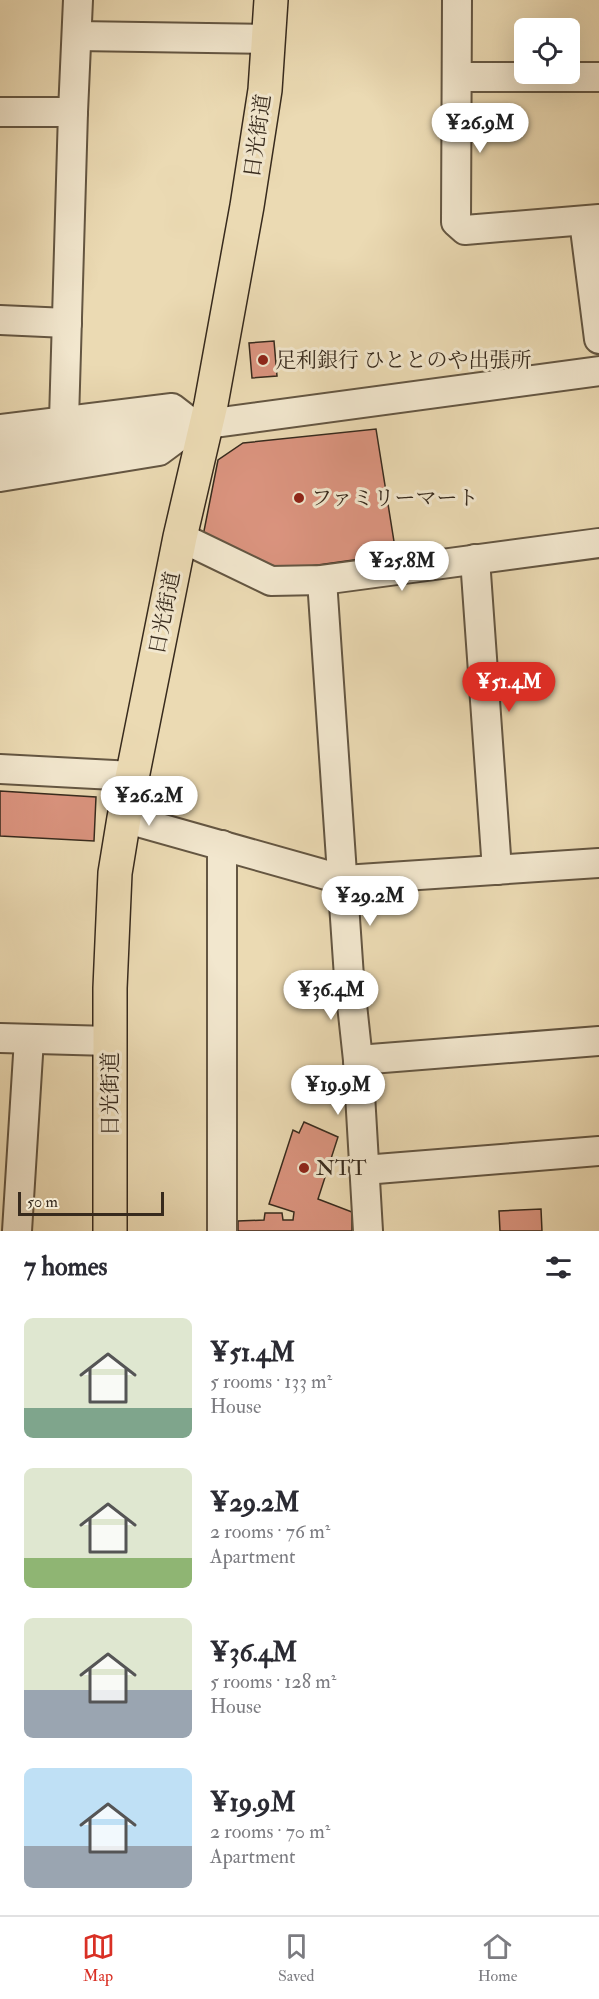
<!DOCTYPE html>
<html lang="en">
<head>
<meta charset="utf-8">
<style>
  body { margin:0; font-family:"IM FELL Double Pica","Noto Serif JP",serif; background:#f7f7f7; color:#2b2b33; height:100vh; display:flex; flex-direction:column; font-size:22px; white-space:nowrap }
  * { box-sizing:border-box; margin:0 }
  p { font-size:20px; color:#7c7c81 }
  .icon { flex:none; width:33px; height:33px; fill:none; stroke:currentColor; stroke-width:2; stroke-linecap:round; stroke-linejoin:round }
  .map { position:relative; height:1231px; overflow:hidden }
  .panel { display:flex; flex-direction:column; background:#fff; flex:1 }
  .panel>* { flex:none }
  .tools { position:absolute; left:514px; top:18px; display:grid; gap:12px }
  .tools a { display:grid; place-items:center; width:66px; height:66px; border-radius:9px; background:#fff; box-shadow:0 6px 24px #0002; font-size:30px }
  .scale { position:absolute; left:18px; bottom:15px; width:146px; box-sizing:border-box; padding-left:6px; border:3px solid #372a1d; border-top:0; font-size:16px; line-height:21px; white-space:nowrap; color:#372a1d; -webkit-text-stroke:4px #f2e7ce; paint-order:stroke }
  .price { position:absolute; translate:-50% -51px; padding:0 14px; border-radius:21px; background:#fff; color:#222; font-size:20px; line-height:39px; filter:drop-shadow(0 2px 3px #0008) }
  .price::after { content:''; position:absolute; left:50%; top:36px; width:18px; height:14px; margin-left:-9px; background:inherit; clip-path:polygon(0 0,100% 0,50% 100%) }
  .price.selected { background:#d93025; color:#fff }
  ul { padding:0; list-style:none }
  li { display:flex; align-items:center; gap:18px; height:150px; padding:0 24px }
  li span { display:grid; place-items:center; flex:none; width:168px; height:120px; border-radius:9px; color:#555 }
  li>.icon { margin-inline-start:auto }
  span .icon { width:72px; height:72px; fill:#fffc; stroke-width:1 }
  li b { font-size:26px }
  h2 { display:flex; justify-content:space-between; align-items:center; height:72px; padding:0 24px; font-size:26px }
  .menu { display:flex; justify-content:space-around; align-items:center; height:84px; border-top:2px solid #e1e1e2; background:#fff; font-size:16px; color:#7c7c81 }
  .menu a { display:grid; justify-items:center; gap:3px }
  .menu .selected { color:#d93025 }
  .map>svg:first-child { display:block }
  .building { fill:#db947f; stroke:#372a1d; stroke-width:1.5 }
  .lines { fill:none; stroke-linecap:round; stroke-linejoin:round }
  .minor-casing { stroke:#645642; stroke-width:32 }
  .major-casing { stroke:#372a1d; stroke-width:36 }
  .minor { stroke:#f2e7ce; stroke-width:28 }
  .major { stroke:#ebdab3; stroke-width:33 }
  .poi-dot { fill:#8f2418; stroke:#f2e7ce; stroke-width:2 }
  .labels { text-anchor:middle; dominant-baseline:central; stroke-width:6; stroke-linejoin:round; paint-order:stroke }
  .street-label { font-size:21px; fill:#372a1d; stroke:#f2e7ce }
  .poi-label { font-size:21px; fill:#372a1d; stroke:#f2e7ce; text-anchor:start }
</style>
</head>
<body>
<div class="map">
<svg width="599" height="1231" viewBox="0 0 599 1231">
  <rect width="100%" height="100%" fill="#ebdab3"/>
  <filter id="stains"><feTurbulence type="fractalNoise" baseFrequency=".00333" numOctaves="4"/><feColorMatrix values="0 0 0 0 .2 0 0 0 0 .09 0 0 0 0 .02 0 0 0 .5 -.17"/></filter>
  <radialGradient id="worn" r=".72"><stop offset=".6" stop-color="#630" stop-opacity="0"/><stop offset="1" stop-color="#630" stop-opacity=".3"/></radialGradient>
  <g class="building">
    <polygon points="274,341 277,376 252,378 249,343"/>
    <polygon points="376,429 396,554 275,571 203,536 218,460 243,443"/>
    <polygon points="0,791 96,797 94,841 0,836"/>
    <polygon points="304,1122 338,1137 318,1199 352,1212 352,1231 238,1231 238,1221 264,1220 265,1213 282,1213 283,1220 293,1220 294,1212 269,1204 293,1130 299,1133"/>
    <polygon points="541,1209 542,1231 500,1231 499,1211"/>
  </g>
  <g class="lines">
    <defs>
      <g id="minor">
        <polyline points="457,0 456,222 465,230 599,219"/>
        <polyline points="77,36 269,39"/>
        <polyline points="458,77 599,77"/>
        <polyline points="0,112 73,112"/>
        <polyline points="584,221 599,339"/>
        <polyline points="0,320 67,323"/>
        <polyline points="64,420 73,112 78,0"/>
        <polyline points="0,429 172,408 194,425"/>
        <polyline points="0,452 599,371"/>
        <polyline points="0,477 159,451 190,428"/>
        <polyline points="180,537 271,581 322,580 599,543"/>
        <polyline points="475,559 497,870"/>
        <polyline points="322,580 349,977 358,1060 368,1231"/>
        <polyline points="0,769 133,776"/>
        <polyline points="124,818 344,880 599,863"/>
        <polyline points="0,1038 110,1041"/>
        <polyline points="358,1060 599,1041"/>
        <polyline points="364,1170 599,1151"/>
        <polyline points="17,1231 29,1039"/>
        <polyline points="222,1231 222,845"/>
      </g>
      <polyline id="major" points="110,1231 110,988 115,873 124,818 180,537 211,404 247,206 265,90 271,0"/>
    </defs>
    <use href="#minor" class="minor-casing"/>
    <use href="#major" class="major-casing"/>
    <use href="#minor" class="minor"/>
    <use href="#major" class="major"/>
  </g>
  <g class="poi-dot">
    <circle cx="263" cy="360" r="6"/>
    <circle cx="299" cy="498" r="6"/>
    <circle cx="304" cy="1168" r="6"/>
  </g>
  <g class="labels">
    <g class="street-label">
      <text transform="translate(258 136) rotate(-82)">日光街道</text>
      <text transform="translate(165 613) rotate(-79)">日光街道</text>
      <text transform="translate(110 1094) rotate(-90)">日光街道</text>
    </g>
    <g class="poi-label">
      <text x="275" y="360">足利銀行 ひととのや出張所</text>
      <text x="311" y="498">ファミリーマート</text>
      <text x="316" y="1168">NTT</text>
    </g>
  </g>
  <rect width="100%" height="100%" filter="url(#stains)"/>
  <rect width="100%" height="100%" fill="url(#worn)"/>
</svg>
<div class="tools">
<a><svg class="icon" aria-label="locate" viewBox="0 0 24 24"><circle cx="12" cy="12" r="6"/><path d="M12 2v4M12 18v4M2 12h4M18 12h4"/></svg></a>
</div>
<div class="scale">50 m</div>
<b class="price" style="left:480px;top:154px">¥26.9M</b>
<b class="price" style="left:402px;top:592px">¥25.8M</b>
<b class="price selected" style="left:509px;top:713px">¥51.4M</b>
<b class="price" style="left:149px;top:827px">¥26.2M</b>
<b class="price" style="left:370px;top:927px">¥29.2M</b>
<b class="price" style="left:331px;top:1021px">¥36.4M</b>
<b class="price" style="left:338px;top:1116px">¥19.9M</b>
</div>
<section class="panel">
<h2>7 homes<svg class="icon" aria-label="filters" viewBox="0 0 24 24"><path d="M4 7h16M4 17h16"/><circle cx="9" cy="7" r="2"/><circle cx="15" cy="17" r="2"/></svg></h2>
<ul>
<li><span style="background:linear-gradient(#dfe7d0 75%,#7fa58c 0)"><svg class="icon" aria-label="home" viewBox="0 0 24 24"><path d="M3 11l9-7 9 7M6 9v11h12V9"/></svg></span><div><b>¥51.4M</b><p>5 rooms · 133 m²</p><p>House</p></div></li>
<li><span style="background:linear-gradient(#dfe7d0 75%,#8fb573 0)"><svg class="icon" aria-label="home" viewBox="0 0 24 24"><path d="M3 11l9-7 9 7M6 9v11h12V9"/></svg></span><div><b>¥29.2M</b><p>2 rooms · 76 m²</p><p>Apartment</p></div></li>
<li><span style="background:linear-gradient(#dfe7d0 60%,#9aa5b1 0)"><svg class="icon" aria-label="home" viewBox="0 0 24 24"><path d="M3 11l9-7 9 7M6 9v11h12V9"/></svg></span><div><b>¥36.4M</b><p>5 rooms · 128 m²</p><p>House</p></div></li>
<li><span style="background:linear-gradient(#bfe0f5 65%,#9aa5b1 0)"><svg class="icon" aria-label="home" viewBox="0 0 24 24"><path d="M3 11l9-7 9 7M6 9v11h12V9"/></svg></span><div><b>¥19.9M</b><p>2 rooms · 70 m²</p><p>Apartment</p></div></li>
</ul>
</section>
<nav class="menu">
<a class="selected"><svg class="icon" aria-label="map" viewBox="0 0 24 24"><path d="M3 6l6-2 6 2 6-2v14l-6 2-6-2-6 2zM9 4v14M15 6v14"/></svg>Map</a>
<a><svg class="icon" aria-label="saved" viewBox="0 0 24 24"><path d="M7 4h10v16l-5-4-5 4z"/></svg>Saved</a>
<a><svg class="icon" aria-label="home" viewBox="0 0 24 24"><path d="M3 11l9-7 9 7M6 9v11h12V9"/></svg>Home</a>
</nav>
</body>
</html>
